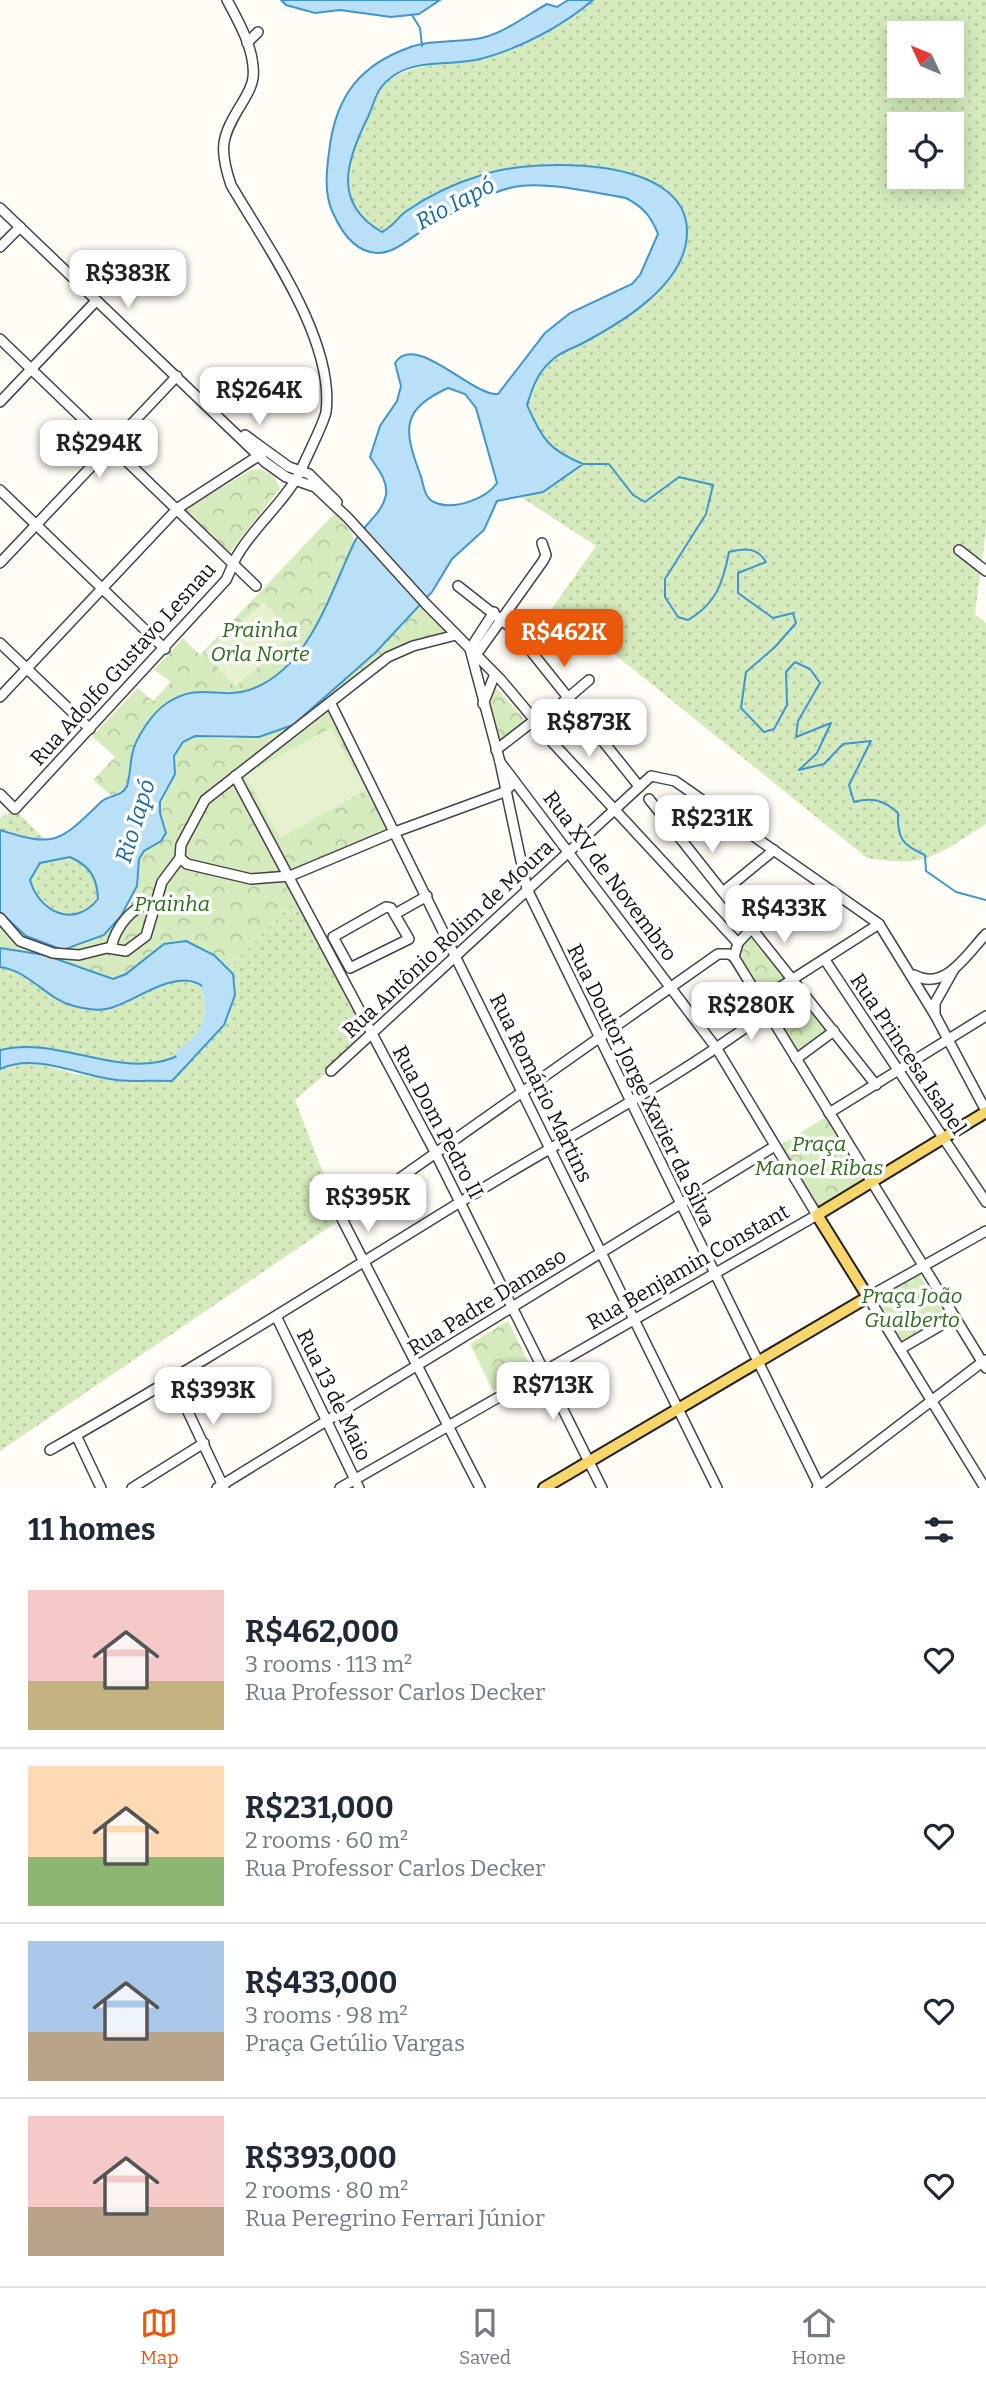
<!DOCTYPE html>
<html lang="en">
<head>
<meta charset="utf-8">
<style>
  body { margin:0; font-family:Bitter,serif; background:#f2f2f3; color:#1f2937; height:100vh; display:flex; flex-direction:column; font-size:26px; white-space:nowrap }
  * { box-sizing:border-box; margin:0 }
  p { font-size:23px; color:#747a83 }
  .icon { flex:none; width:38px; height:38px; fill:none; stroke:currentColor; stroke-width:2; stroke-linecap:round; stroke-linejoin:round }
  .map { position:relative; height:1488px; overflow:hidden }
  .details { display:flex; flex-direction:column; background:#fff; flex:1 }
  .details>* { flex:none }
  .needle { width:46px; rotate:314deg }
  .buttons { position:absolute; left:887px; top:21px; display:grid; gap:14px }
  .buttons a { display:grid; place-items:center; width:77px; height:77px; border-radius:0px; background:#fff; box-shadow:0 4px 18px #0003; font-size:35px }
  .price { position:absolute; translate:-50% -60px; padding:0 16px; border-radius:14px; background:#fff; color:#222; font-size:23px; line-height:46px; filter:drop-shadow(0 2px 4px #0008) }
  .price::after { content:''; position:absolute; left:50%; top:42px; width:21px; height:16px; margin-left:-10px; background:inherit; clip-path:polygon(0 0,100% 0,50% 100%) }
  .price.current { background:#ea580c; color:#fff }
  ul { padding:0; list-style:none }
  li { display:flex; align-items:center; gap:21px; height:175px; padding:0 28px }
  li+li { border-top:2px solid #e0e1e3 }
  li span { display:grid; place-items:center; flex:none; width:196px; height:140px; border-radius:0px; color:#555 }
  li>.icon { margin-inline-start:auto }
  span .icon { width:84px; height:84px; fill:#fffc; stroke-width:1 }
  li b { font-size:30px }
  h2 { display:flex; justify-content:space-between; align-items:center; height:84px; padding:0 28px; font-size:30px }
  .menu { display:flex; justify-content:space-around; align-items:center; height:98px; border-top:2px solid #e0e1e3; background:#fff; font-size:19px; color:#747a83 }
  .menu a { display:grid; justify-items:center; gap:4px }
  .menu .current { color:#ea580c }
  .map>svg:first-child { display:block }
  .grass { fill:url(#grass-dots); fill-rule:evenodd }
  .park { fill:url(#park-crowns) }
  .pitch { fill:#e6f2cf }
  .water { fill:#b9e0f7; stroke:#3f96cf; stroke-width:2; fill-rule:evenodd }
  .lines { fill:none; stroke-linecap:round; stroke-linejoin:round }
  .stream { stroke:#3f96cf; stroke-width:2 }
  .river { stroke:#b9e0f7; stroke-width:10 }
  .minor-casing { stroke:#444; stroke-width:12 }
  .major-casing { stroke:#222; stroke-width:14 }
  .minor { stroke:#fff; stroke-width:9 }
  .major { stroke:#f9d66b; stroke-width:10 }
  .labels { text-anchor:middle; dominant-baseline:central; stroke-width:7; stroke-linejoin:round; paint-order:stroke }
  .park-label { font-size:21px; font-style:italic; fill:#2f6b1f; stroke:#fff }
  .street-label { font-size:21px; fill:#111; stroke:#fff }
  .water-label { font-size:23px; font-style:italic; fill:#1768a6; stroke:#fff }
</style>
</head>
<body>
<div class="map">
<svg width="986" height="1488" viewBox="0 0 986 1488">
  <defs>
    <pattern id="grass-dots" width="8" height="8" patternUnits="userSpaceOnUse" patternTransform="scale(1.75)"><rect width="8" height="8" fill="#d5ebbd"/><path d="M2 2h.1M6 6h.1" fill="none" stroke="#b6c8a1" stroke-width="1.8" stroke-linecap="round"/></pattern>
    <pattern id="park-crowns" width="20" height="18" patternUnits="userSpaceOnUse" patternTransform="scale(1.75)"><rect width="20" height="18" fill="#d5ebbd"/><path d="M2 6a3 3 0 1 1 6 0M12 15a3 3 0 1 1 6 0" fill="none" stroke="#b6c8a1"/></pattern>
  </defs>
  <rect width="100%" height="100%" fill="#fffdf5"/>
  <g class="grass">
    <path d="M593,0h393v529l-11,85 11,9v201c-49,31 -59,44 -119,34l-280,-226 -39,-18 48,-68 -78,-51 25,-3 39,-29c-36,-14 -40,-24 -55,-58l12,-31 10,-12 13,-10 65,-36 24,-18 16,-109c-14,-6 -30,-15 -45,-18 -59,-13 -125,-7 -179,19 -13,6 -26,14 -37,22 -10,7 -12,14 -24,20 -64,-37 -21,-85 -8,-137 27,-35 65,-28 104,-35 36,-7 88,-36 115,-60zM900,33h52v53h-52zM900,124h52v53h-52z"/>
    <polygon points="15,810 48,842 0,830 0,818"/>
    <path d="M70,857c20,10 27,20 28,42 -24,30 -59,13 -68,-19l10,-17z"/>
    <polygon points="297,899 375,1031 295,1100 341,1219 0,1451 0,1069 32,1062 80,1075 172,1081 224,1025 233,975 228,969"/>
    <path d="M0,967c24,3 35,19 55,30 12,7 33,9 46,11 21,4 67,-38 96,-25 8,4 12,14 12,22 2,28 -18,49 -46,56 -54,13 -108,-25 -163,-11z"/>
  </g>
  <g class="park">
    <polygon points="260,469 273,475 280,488 230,552 183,511 251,470"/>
    <path d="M335,513l17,19 2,9c-19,50 -48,130 -105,149 -19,7 -62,10 -84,14 -25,28 -32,46 -39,83l-14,9 -19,-16 22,-23 -23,-21 46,-48 15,13 18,-19 -17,-12 29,-32 17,17z"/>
    <path d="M422,602l29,31 -38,10 -209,156 -23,44 6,25 62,15 37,-2 11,18 -69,70 -14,-14 -50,-11 -38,30 -13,5 -68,-24 -45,-7v-36l26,24 37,14c28,-6 57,-20 68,-48 5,-14 3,-29 8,-43 2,-4 21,-24 27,-32 -12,-23 2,-31 8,-52 3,-9 0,-18 3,-27l18,-12 36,3 62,-14 83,-73z"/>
    <polygon points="495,687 527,722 497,747 485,699"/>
    <polygon points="330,707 393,831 292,872 252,876 190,862 183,857 184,844 207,803"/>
    <polygon points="753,934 786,976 761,992 738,950"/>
    <polygon points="793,983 832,1031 797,1055 765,1003"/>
    <polygon points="829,1115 865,1177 817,1208 777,1147"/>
    <polygon points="919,1274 946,1316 903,1342 877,1299"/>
    <polygon points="508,1321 532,1369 493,1391 470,1344"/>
  </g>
  <g class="pitch">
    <polygon points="264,602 294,636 235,687 205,653"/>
    <polygon points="331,728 366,790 280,838 245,775"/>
  </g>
  <g class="water">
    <polygon points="281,0 440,0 419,14 391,17 340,10 315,13 286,5"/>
    <path d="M568,0h25c-30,26 -74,49 -113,59 -27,7 -59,0 -84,15 -21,14 -19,23 -28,43 -22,44 -36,86 14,115 12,-6 14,-13 23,-20 23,-16 50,-29 77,-37 50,-17 207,-21 205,58 -1,52 -66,90 -106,111 -12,6 -23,9 -32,19 -12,11 -17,26 -22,42 16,34 20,44 56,59l-40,28 -46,9 -13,29 -32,29 -20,33 -56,60 -83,73 -34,12 -64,-1 -12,6 -9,14 1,18 -15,28v11l6,20 -5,8 -17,10 -5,8 -2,27 -16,30 -17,19 -41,15 -37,-14 -26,-24v-82c55,18 60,12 101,-28 7,-7 21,-5 26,-16 3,-9 3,-21 5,-31 3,-17 21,-43 35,-52 33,-22 53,-3 82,-13 60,-20 81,-97 105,-147 8,-18 28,-28 32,-48 2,-15 -9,-27 -16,-38l10,-31 17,-25 4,-15 -6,-23c20,-32 78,34 103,31l47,-61 25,-20 62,-29 8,-9 18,-41c-7,-18 -15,-27 -32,-36 -33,-5 -73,-16 -106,-12 -27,3 -72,29 -96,44 -15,8 -28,23 -47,23 -23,-1 -36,-22 -44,-40 -10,-20 -6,-47 -3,-68 7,-50 31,-80 78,-97 20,-8 47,-6 68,-9 26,-4 49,-23 71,-35l10,3zM448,388l17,6 11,14 21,75c-11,16 -44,28 -63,19 -11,-5 -10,-19 -14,-28 -16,-44 -20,-64 28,-86zM70,857c20,9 27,20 28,42 -24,30 -59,13 -68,-19l10,-17z"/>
    <path d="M186,941l28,14 19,19 2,21 -11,30 -52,56c-19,-1 -37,1 -55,-1 -39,-4 -79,-28 -117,-11v-19c55,-14 109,24 163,11 28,-7 48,-29 46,-56 0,-9 -4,-19 -12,-22 -28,-12 -66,22 -91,26 -8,2 -24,-1 -32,-3 -28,-7 -44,-35 -74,-39v-19l45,7 68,24 13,-5 38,-30z"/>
  </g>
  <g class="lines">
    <g class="stream">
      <polyline points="412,15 420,28 422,46"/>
      <path d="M583,464h26l24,31 12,7 34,-25 34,8 -7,29 -41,65v18l13,20 10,3c28,-16 35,-37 41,-68 16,-4 28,-5 37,10l-28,11v20l35,25 20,-5 3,10 -21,24 -29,25 -5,36 23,24 10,-3 13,-24 -1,-33 9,-10 15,7 10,14 -22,38 -2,16 35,-14 -14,30 -18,17 25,-6 19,-20 28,-3 -22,44 5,17c18,-5 30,-2 44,11 -1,25 4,32 27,42l1,16 30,21 30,8"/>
    </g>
    <path class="river" d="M181,1054c27,-21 34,-31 26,-66"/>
    <defs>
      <g id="minor">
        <polyline points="247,43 258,32"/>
        <polyline points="0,208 265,462 286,477 315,487 348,518 426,604 501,680 543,730"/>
        <polyline points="0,247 20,227"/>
        <polyline points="0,339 256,586"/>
        <polyline points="0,402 96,301"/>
        <polyline points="245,435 289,467 309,474 337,502"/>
        <polyline points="0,490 165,649"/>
        <polyline points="959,550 986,571"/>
        <polyline points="0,563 177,376"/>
        <polyline points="458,586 514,630 638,785"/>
        <polyline points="494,612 470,649 500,762 527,889 820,1488"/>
        <polyline points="456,635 413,646 388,657 205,800 181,845 180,858 187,864 251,879 290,876 395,832 504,792 515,782"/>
        <polyline points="0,643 90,729"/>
        <polyline points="476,655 543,561 546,555 542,543"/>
        <polyline points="0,697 178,508 266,451"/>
        <polyline points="331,704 717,1488"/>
        <polyline points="483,704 495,674"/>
        <polyline points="536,725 589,680"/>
        <polyline points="540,729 738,943"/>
        <polyline points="496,750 536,719"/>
        <polyline points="235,776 435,1152 602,1488"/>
        <path d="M0,794l15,15 211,-229c4,-8 7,-17 11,-24 18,-31 48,-54 64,-86 5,-12 23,-47 25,-58 9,-72 -60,-167 -95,-227 -13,-38 -9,-49 11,-82 5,-8 10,-17 11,-25 3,-26 -14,-56 -26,-78"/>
        <polyline points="649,799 876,1085"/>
        <polyline points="723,892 774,850"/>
        <polygon points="386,907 391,908 409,939 350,968 333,937"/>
        <polyline points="395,914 427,896"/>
        <polyline points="0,918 20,941 53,953 79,955 107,948 126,951 146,936 162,882 180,858"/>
        <path d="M111,948c4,-19 22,-46 44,-44"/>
        <polyline points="734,957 986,1368"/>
        <polyline points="734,957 738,943 752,928"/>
        <polyline points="825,960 986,1202"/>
        <polyline points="954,969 935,1003 935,1015 986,1111"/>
        <path d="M914,975c31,17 53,-21 72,-41"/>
        <polyline points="760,1000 879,924"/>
        <polyline points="796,1059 834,1031"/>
        <polyline points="331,1071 651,776 675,781 879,924 935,1015"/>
        <polyline points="829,1113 986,1016"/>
        <polyline points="277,1318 359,1488"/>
        <polyline points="900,1349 955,1317"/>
        <polyline points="173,1380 224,1488"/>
        <polyline points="76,1435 101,1488"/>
        <path d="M50,1450c140,-79 275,-165 412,-249 102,-63 209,-117 305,-189"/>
        <polyline points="132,1488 204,1443"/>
        <polyline points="217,1488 775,1146"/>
        <polyline points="340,1488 817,1215 717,1049 500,762"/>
        <polyline points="480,1488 342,1219 718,954 729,954 734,957"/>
        <polyline points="817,1488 985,1360"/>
        <polyline points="985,1488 868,1297 986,1231"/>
      </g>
      <polyline id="major" points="544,1488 868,1297 817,1215 986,1112"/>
    </defs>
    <use href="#minor" class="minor-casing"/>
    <use href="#major" class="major-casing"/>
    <use href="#minor" class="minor"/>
    <use href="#major" class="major"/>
  </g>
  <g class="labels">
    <g class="park-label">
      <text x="260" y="630">Prainha<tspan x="260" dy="24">Orla Norte</tspan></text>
      <text x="172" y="904">Prainha</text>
      <text x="819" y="1144">Praça<tspan x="819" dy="24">Manoel Ribas</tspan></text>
      <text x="912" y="1296">Praça João<tspan x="912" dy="24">Gualberto</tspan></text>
    </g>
    <g class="street-label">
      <text transform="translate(123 664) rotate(-48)">Rua Adolfo Gustavo Lesnau</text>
      <text transform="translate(610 876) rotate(53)">Rua XV de Novembro</text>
      <text transform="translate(448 939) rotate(-43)">Rua Antônio Rolim de Moura</text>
      <text transform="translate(908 1054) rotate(56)">Rua Princesa Isabel</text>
      <text transform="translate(641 1085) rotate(64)">Rua Doutor Jorge Xavier da Silva</text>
      <text transform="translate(541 1088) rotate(64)">Rua Romário Martins</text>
      <text transform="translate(438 1122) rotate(62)">Rua Dom Pedro II</text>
      <text transform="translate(688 1267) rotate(-30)">Rua Benjamin Constant</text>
      <text transform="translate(487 1302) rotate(-32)">Rua Padre Damaso</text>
      <text transform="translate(334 1395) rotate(64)">Rua 13 de Maio</text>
    </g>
    <g class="water-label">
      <text transform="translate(455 203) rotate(-28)">Rio Iapó</text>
      <text transform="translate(135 821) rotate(-73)">Rio Iapó</text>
    </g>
  </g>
</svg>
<div class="buttons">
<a><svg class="needle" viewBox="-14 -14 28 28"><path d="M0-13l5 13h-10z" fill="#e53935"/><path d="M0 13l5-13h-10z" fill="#747a83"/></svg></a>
<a><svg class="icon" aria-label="locate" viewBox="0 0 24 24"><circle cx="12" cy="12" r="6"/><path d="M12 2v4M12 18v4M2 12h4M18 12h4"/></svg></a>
</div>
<b class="price" style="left:128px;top:310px">R$383K</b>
<b class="price" style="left:259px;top:427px">R$264K</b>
<b class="price" style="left:99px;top:480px">R$294K</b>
<b class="price current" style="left:564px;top:669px">R$462K</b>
<b class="price" style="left:589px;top:759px">R$873K</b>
<b class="price" style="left:712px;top:855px">R$231K</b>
<b class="price" style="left:784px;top:945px">R$433K</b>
<b class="price" style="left:751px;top:1042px">R$280K</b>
<b class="price" style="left:368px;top:1234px">R$395K</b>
<b class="price" style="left:553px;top:1422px">R$713K</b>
<b class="price" style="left:213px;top:1427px">R$393K</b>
</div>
<section class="details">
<h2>11 homes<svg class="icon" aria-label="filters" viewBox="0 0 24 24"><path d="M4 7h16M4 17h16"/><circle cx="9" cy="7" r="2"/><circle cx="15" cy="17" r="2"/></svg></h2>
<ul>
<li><span style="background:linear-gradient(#f6c9c9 65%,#c2b280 0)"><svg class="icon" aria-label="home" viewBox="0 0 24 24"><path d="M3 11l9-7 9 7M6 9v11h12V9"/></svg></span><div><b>R$462,000</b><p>3 rooms · 113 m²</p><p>Rua Professor Carlos Decker</p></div><svg class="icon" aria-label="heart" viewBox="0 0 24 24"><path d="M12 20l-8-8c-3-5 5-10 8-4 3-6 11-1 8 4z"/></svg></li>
<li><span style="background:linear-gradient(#ffd9b3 65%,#8fb573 0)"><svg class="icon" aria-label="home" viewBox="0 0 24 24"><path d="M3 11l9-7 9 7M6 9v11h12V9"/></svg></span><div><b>R$231,000</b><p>2 rooms · 60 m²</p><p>Rua Professor Carlos Decker</p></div><svg class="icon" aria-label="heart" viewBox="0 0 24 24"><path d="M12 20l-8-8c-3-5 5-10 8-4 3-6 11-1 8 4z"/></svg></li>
<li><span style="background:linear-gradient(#a9c7e8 65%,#b9a48a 0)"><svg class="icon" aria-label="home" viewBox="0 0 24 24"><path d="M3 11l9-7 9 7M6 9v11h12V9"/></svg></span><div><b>R$433,000</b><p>3 rooms · 98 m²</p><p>Praça Getúlio Vargas</p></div><svg class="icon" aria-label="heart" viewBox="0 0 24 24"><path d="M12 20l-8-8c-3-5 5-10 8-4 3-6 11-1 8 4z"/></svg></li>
<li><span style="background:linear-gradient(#f6c9c9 65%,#b9a48a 0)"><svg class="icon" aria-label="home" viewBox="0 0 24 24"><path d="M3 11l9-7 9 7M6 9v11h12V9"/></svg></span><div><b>R$393,000</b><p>2 rooms · 80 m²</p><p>Rua Peregrino Ferrari Júnior</p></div><svg class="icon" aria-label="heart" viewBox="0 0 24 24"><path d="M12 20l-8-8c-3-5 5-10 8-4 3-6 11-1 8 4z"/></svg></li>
</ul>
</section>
<nav class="menu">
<a class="current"><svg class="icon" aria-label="map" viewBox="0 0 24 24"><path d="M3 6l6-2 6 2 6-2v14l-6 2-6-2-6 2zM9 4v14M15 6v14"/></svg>Map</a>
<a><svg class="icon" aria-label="saved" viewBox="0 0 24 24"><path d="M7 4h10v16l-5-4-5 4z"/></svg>Saved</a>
<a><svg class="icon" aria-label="home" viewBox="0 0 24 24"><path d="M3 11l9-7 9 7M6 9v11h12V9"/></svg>Home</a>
</nav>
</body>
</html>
